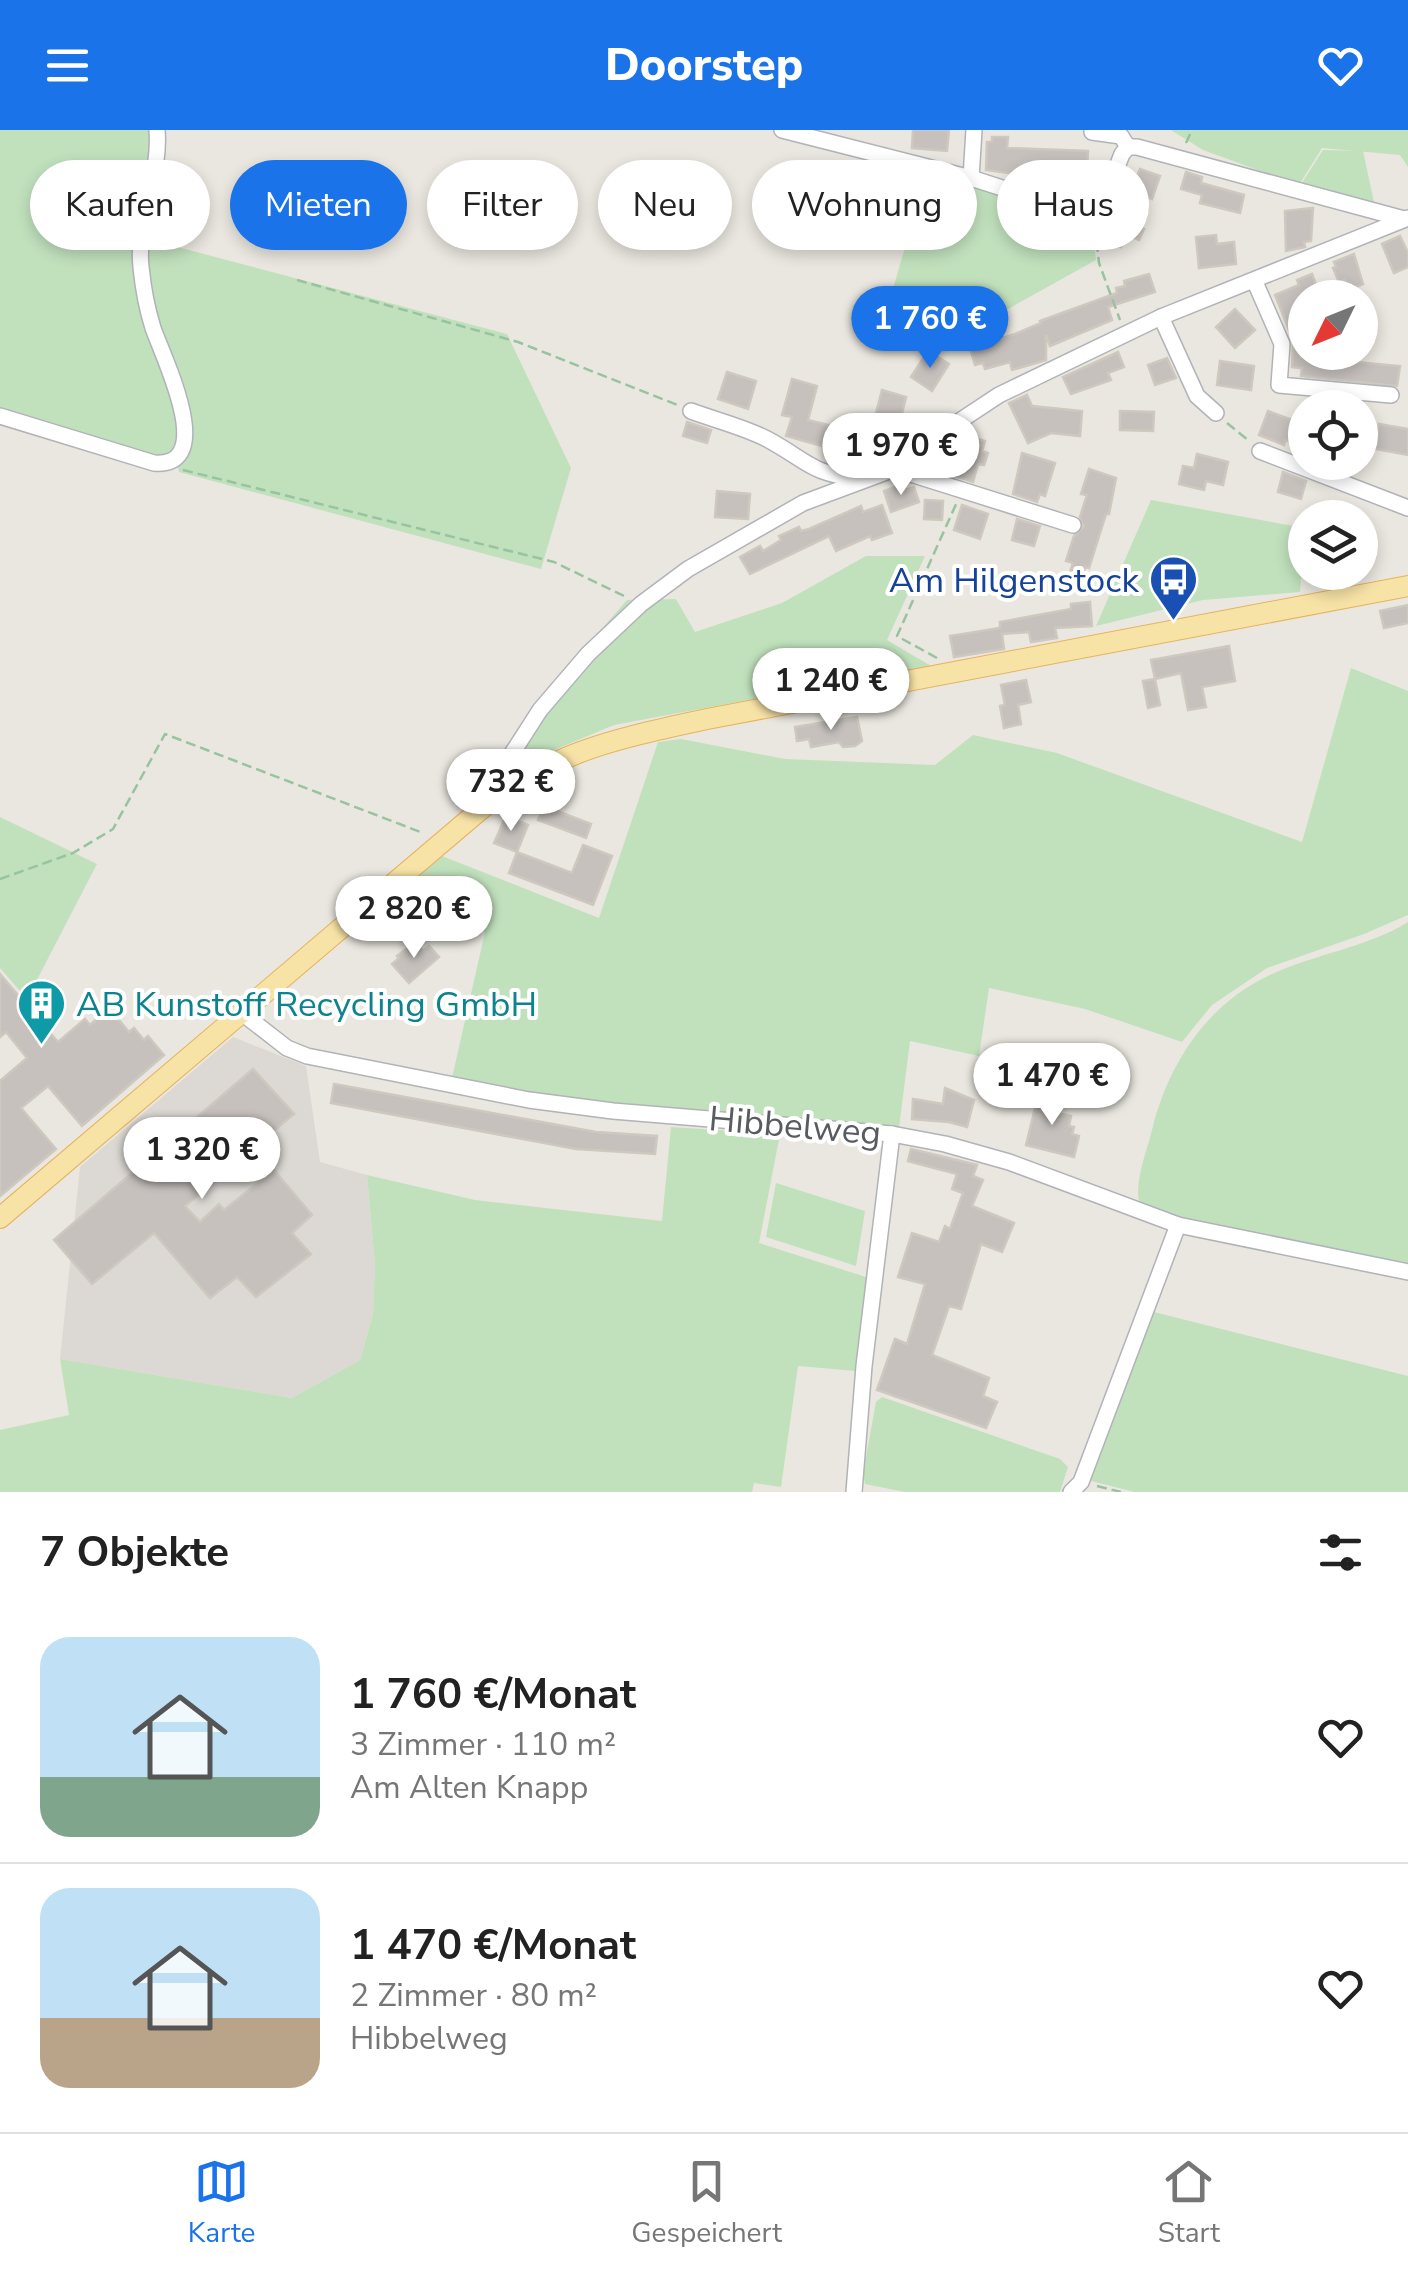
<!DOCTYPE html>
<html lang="de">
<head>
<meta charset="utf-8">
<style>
  body { margin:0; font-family:"Nunito Sans",sans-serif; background:#f2f2f2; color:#222; height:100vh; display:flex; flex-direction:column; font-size:38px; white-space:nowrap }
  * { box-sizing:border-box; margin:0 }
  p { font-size:32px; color:#767676 }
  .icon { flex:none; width:55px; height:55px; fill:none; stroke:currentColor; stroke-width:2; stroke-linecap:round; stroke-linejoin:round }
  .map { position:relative; height:1362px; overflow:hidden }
  .sheet { display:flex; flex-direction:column; background:#fff; flex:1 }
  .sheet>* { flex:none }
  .top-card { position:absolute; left:30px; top:30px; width:1350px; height:90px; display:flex; gap:20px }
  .needle { width:65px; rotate:227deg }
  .buttons { position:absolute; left:1288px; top:150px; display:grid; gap:20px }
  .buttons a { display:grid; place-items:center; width:90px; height:90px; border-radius:50%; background:#fff; box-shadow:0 5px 15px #0003; font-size:50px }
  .price { position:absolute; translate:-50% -85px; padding:0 22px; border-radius:35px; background:#fff; color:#222; font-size:32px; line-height:65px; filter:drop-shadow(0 2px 5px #0008) }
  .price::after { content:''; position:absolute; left:50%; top:60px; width:30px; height:22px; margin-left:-15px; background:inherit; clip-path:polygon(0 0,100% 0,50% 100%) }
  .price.current { background:#1a73e8; color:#fff }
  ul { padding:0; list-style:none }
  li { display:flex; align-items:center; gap:30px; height:250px; padding:0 40px }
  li+li { border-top:2px solid #e0e0e0 }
  li span { display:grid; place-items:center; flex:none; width:280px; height:200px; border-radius:30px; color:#555 }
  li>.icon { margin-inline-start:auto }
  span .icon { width:120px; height:120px; fill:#fffc; stroke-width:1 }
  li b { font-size:42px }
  h2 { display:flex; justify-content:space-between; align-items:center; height:120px; padding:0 40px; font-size:42px }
  .chip { padding:0 35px; border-radius:45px; background:#fff; box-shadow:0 5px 15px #0003; font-size:35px; line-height:90px }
  .chip.current { background:#1a73e8; color:#fff }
  header { display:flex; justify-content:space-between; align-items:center; height:130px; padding:0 40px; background:#1a73e8; color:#fff; font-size:45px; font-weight:800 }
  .tabs { display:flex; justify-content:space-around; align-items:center; height:140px; border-top:2px solid #e0e0e0; background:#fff; font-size:28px; color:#767676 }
  .tabs a { display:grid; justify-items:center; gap:5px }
  .tabs .current { color:#1a73e8 }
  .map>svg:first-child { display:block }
  .industrial { fill:#dcd9d4 }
  .green { fill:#c1e1bd }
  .building { fill:#c6c1bd; stroke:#cec8bf; stroke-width:2.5 }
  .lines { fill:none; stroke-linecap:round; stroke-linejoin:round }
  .minor-casing { stroke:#b0b3b7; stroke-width:18 }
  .major-casing { stroke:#e6b35d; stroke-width:22 }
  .path { stroke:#98c3a0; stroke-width:2.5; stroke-dasharray:10 5; stroke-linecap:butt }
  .minor { stroke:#fff; stroke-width:15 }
  .major { stroke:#f8e3a7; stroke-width:20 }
  .labels { text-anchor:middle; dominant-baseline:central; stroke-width:8; stroke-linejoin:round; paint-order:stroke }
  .transit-label { font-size:35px; fill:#164399; stroke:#fff; text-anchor:end }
  .culture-label { font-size:35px; fill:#0d838f; stroke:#fff; text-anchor:start }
  .street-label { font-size:35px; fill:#585c60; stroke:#fff }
</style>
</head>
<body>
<header><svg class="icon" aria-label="menu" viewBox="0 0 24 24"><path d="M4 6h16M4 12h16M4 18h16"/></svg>Doorstep<svg class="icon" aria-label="heart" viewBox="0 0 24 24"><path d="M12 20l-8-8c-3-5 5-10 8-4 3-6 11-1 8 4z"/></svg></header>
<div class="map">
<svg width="1408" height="1362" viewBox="0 0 1408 1362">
  <rect width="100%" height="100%" fill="#eae7e0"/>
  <polygon class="industrial" points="233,907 306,936 320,1032 367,1045 375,1135 373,1184 360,1230 292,1268 60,1229 80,1037"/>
  <g class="green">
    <polygon points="0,0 150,0 155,111 507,204 571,338 541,439 179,342 176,327 158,334 0,284"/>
    <polygon points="1171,0 1408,0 1408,37 1400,25 1322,18 1299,55 1203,20"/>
    <polygon points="1323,20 1363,21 1374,72 1368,74 1300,56"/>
    <polygon points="928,39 1091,88 1096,130 938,218 902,197 896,210 880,203"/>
    <polygon points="1151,370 1305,398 1300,462 1203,470 1096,496"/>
    <polygon points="866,426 925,426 887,510 931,536 614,595 511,638 556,570 578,526 627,470 676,469 695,502 782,473"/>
    <path d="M1351,538l57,23v224l-44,19 -97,34 -55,37 -30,37 -97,-33 -96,-21 -10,68 -69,-15 -11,87c-150,-12 -300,-21 -447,-50l33,-146 -101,-27 58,-49 157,62 59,-176 23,-3 104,20 150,6 38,-30 84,18 245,89z"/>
    <polygon points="0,687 97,734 27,869 0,838"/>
    <path d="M1408,792v341l-209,-41 -59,-17c-7,-21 7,-54 12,-75 16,-66 55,-126 118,-155 44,-21 96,-27 138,-53z"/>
    <polygon points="671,997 780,1004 759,1113 869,1148 856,1241 798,1236 781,1357 754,1353 752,1362 0,1362 0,1300 69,1285 60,1229 292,1268 360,1230 373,1184 375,1135 367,1045 475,1070 662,1091"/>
    <polygon points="776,1053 865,1081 856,1136 766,1107"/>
    <polygon points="1142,1179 1408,1246 1408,1362 1135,1362 1079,1348"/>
    <polygon points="882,1267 1060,1329 1068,1337 1060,1362 905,1362 865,1354 863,1343 876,1272"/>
  </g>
  <g class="building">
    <polygon points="913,0 949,0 947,21 912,18"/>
    <polygon points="992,7 1008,7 1007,18 1088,21 1087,41 1097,41 1096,55 1093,55 1093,61 1070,61 1070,57 1023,51 1023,45 986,40 987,12 992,12"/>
    <polygon points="1140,39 1160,46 1152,69 1145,66 1133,95 1144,99 1139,110 1126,104 1121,117 1105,110 1112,93 1106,90 1121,74 1131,46 1136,48"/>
    <polygon points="1186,42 1202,47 1201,53 1244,65 1240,83 1200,73 1202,65 1181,59"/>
    <polygon points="1313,78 1311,111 1304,112 1305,117 1286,121 1285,81"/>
    <polygon points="1216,105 1217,114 1234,112 1236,134 1199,138 1196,107"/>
    <polygon points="1400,106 1408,123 1408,137 1394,143 1382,114"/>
    <polygon points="1354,124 1363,154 1349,160 1345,150 1339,152 1333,138 1336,137 1334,132"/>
    <polygon points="1149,144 1155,162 1108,177 1112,190 1050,216 1046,205 1046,230 1012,240 1010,232 985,239 983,233 975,235 970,218 1015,204 1041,193 1040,191 1117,163 1116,158 1125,156 1124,151"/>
    <polygon points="1312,144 1321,168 1305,168 1301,227 1400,236 1397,256 1301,246 1302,238 1292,237 1293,210 1275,165 1299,155 1297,150"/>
    <polygon points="1235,179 1255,200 1235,218 1216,197"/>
    <polygon points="928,221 949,234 932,261 911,247"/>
    <polygon points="1118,222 1124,237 1108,243 1111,250 1071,264 1063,247"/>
    <polygon points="1167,228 1176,248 1155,255 1148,235"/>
    <polygon points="1220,231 1254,236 1251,260 1217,255"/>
    <polygon points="727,242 756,251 748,279 718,269"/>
    <polygon points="792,249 817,256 808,290 828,295 822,316 786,306 792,287 782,285"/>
    <polygon points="882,260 906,267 892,325 875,320 879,304 863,299 866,289 874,291"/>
    <polygon points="1027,265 1032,276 1082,281 1080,306 1051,303 1028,313 1009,273"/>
    <polygon points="1120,281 1154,282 1153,301 1120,300"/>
    <polygon points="1268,281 1292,290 1295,284 1305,288 1305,317 1285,310 1284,315 1259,305"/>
    <polygon points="687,292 711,300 707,313 683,306"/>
    <polygon points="1379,294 1408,299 1408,325 1360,316 1360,303 1377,309"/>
    <polygon points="961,304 985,311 982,321 988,323 984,335 978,334 973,352 949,344 952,324 955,325"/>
    <polygon points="1022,323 1055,333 1045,366 1040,364 1037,372 1013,364"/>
    <polygon points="1197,324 1228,332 1223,355 1206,351 1204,360 1179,354 1183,336 1194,338"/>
    <polygon points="1089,339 1116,348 1109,384 1106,384 1089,438 1085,437 1082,449 1069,445 1073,433 1066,431 1074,406 1084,397 1080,387 1087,365 1081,364"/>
    <polygon points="1283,342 1306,351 1301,369 1278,362"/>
    <polygon points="903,354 905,360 914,357 919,372 891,382 884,361"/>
    <polygon points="717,361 750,364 748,389 715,387"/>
    <polygon points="925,370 943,371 942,390 924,389"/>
    <polygon points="882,375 892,403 872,410 870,406 836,421 829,406 750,444 740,427 760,416 763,421 781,410 779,406 799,397 801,401 809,399 861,376 863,382"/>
    <polygon points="962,375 988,384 980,409 954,400"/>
    <polygon points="1017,389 1040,396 1034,416 1012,410"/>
    <polygon points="1090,472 1092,496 1055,498 1057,508 1031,512 1029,502 1002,504 1004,519 954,527 950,506 1000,498 1000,492 1071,479 1071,474"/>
    <polygon points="1408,475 1408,493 1384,498 1380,481"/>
    <polygon points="1229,516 1235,551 1202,557 1206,577 1188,580 1181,543 1155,549 1151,530"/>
    <polygon points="1155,549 1160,575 1148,578 1143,551"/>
    <polygon points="1026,550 1031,572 1018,575 1021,594 1004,598 1000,576 1005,575 1001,555"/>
    <polygon points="857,587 862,611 855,616 843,617 839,612 811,617 809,609 797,611 795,597"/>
    <polygon points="544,676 591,694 586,708 538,690"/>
    <polygon points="506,686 528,695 517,722 494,713"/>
    <polygon points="583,715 612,726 593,775 509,743 517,722 572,743"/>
    <polygon points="416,812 423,821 429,816 439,827 409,853 392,834 399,828 397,826"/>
    <polygon points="0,844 58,912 85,889 90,895 109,878 129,902 134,898 144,910 148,906 164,925 82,996 48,956 21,978 56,1019 0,1066 0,951 27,928 6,902 0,907"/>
    <polygon points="996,928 1024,934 1019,956 991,950"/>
    <polygon points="253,939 294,984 185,1076 200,1092 219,1074 224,1080 274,1040 312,1085 292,1103 311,1124 256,1167 237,1147 210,1168 154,1103 92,1154 54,1110"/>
    <polygon points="334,954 596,1002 657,1006 655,1024 576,1019 331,973"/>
    <polygon points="945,958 974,970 967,997 949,992 912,989 913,969 943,974"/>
    <polygon points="1039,962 1057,966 1052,982 1071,986 1069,996 1074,997 1072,1004 1079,1006 1074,1027 1026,1015"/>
    <polygon points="911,1019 977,1035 973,1046 983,1050 972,1076 1014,1093 1002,1122 981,1114 961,1179 949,1176 932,1225 989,1248 983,1266 997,1272 986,1298 877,1260 895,1209 907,1214 925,1154 898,1147 912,1103 939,1112 945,1096 950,1099 963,1063 952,1059 957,1044 908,1031"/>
  </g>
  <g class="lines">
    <defs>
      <g id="minor">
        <polyline points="782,0 971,48 1080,83 1093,84 1102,76 1122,24 1128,17 1137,17 1404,89"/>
        <polyline points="1092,2 1121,6 1128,17"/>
        <polyline points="971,48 974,0"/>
        <polyline points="1255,152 1282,214 1279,255 1391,265"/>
        <polyline points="1161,187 1197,266 1216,283"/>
        <path d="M691,281c24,9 53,16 76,28 41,22 43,35 94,40"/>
        <path d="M0,286l154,47c65,5 8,-108 -1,-135 -6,-19 -10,-41 -12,-61 -5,-46 20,-91 16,-137"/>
        <polyline points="1260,321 1408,378"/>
        <polyline points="895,339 1073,395"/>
        <polyline points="485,673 504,636 540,580 588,524 641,474 688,439 803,373 897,338 937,306 999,265 1161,187 1408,88"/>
        <polyline points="242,883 287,918 307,926 529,970 613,981 892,1004 945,1014 1009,1032 1178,1095 1408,1142"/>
        <polyline points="854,1362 864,1236 892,1004"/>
        <polyline points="1071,1362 1081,1352 1178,1095"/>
      </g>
      <path id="major" d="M0,1088l480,-408c74,-60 137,-71 227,-91l701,-133"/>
    </defs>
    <use href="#minor" class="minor-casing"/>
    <use href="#major" class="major-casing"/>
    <g class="path">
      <polyline points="1186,13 1192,0"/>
      <polyline points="1095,97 1099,133 1120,190"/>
      <polyline points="297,150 518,212 680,276"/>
      <polyline points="1227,293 1248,310"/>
      <polyline points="183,340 554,432 626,467"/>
      <polyline points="937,528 897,506 957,372"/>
      <polyline points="0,749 73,723 113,699 165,604 423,703"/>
      <polyline points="1097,1356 1121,1362"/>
    </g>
    <use href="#minor" class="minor"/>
    <use href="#major" class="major"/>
  </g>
  <defs>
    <symbol id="bus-pin" viewBox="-11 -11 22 30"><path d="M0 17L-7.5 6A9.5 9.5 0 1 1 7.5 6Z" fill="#1a4fb4" stroke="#fff"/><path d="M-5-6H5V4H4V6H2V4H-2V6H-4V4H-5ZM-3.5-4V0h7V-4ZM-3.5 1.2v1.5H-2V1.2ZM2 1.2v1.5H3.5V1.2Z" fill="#fff"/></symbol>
    <symbol id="building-pin" viewBox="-11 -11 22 30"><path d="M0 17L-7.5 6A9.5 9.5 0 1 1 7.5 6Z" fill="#0f9aa8" stroke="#fff"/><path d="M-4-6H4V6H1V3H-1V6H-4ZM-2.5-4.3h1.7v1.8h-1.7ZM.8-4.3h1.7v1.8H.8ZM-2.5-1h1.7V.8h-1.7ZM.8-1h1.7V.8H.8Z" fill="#fff"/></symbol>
  </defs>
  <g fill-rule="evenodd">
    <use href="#bus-pin" x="1146" y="422" width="55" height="75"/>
    <use href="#building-pin" x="14" y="846" width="55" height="75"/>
  </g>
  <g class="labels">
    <g class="transit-label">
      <text x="1139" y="450">Am Hilgenstock</text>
    </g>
    <g class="culture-label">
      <text x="76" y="874">AB Kunstoff Recycling GmbH</text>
    </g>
    <g class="street-label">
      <text transform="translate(795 996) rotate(5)">Hibbelweg</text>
    </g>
  </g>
</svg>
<div class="buttons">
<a><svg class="needle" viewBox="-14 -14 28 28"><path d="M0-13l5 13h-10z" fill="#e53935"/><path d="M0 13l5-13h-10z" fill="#767676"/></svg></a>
<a><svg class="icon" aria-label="locate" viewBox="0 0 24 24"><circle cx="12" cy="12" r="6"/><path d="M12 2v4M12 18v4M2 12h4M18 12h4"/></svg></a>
<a><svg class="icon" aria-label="layers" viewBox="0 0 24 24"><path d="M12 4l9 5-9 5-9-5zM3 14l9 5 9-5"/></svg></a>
</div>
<b class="price current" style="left:930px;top:241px">1 760 €</b>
<b class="price" style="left:901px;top:368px">1 970 €</b>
<b class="price" style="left:831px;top:603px">1 240 €</b>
<b class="price" style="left:511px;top:704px">732 €</b>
<b class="price" style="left:414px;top:831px">2 820 €</b>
<b class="price" style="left:1052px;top:998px">1 470 €</b>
<b class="price" style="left:202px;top:1072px">1 320 €</b>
<div class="top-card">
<a class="chip">Kaufen</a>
<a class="chip current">Mieten</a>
<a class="chip">Filter</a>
<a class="chip">Neu</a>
<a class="chip">Wohnung</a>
<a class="chip">Haus</a>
</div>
</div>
<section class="sheet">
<h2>7 Objekte<svg class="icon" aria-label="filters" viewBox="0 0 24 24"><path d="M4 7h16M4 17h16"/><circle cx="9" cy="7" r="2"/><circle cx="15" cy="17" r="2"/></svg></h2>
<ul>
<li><span style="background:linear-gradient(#bfe0f5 70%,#7fa58c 0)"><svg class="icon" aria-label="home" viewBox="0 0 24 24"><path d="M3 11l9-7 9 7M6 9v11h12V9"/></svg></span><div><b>1 760 €/Monat</b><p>3 Zimmer · 110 m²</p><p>Am Alten Knapp</p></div><svg class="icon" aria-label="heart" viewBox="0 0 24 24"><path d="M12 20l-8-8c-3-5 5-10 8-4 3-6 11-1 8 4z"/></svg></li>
<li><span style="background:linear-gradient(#bfe0f5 65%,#b9a48a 0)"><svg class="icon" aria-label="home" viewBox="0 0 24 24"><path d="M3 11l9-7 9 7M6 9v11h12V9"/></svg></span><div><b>1 470 €/Monat</b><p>2 Zimmer · 80 m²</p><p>Hibbelweg</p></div><svg class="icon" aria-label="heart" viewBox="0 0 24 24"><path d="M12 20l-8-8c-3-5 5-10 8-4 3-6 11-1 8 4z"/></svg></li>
</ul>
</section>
<nav class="tabs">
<a class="current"><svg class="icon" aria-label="map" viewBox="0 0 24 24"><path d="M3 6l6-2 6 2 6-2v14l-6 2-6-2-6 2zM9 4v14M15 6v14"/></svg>Karte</a>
<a><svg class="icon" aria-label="saved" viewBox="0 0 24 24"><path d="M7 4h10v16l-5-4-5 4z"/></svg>Gespeichert</a>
<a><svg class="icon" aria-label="home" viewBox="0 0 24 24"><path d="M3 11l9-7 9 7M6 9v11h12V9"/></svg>Start</a>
</nav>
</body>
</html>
